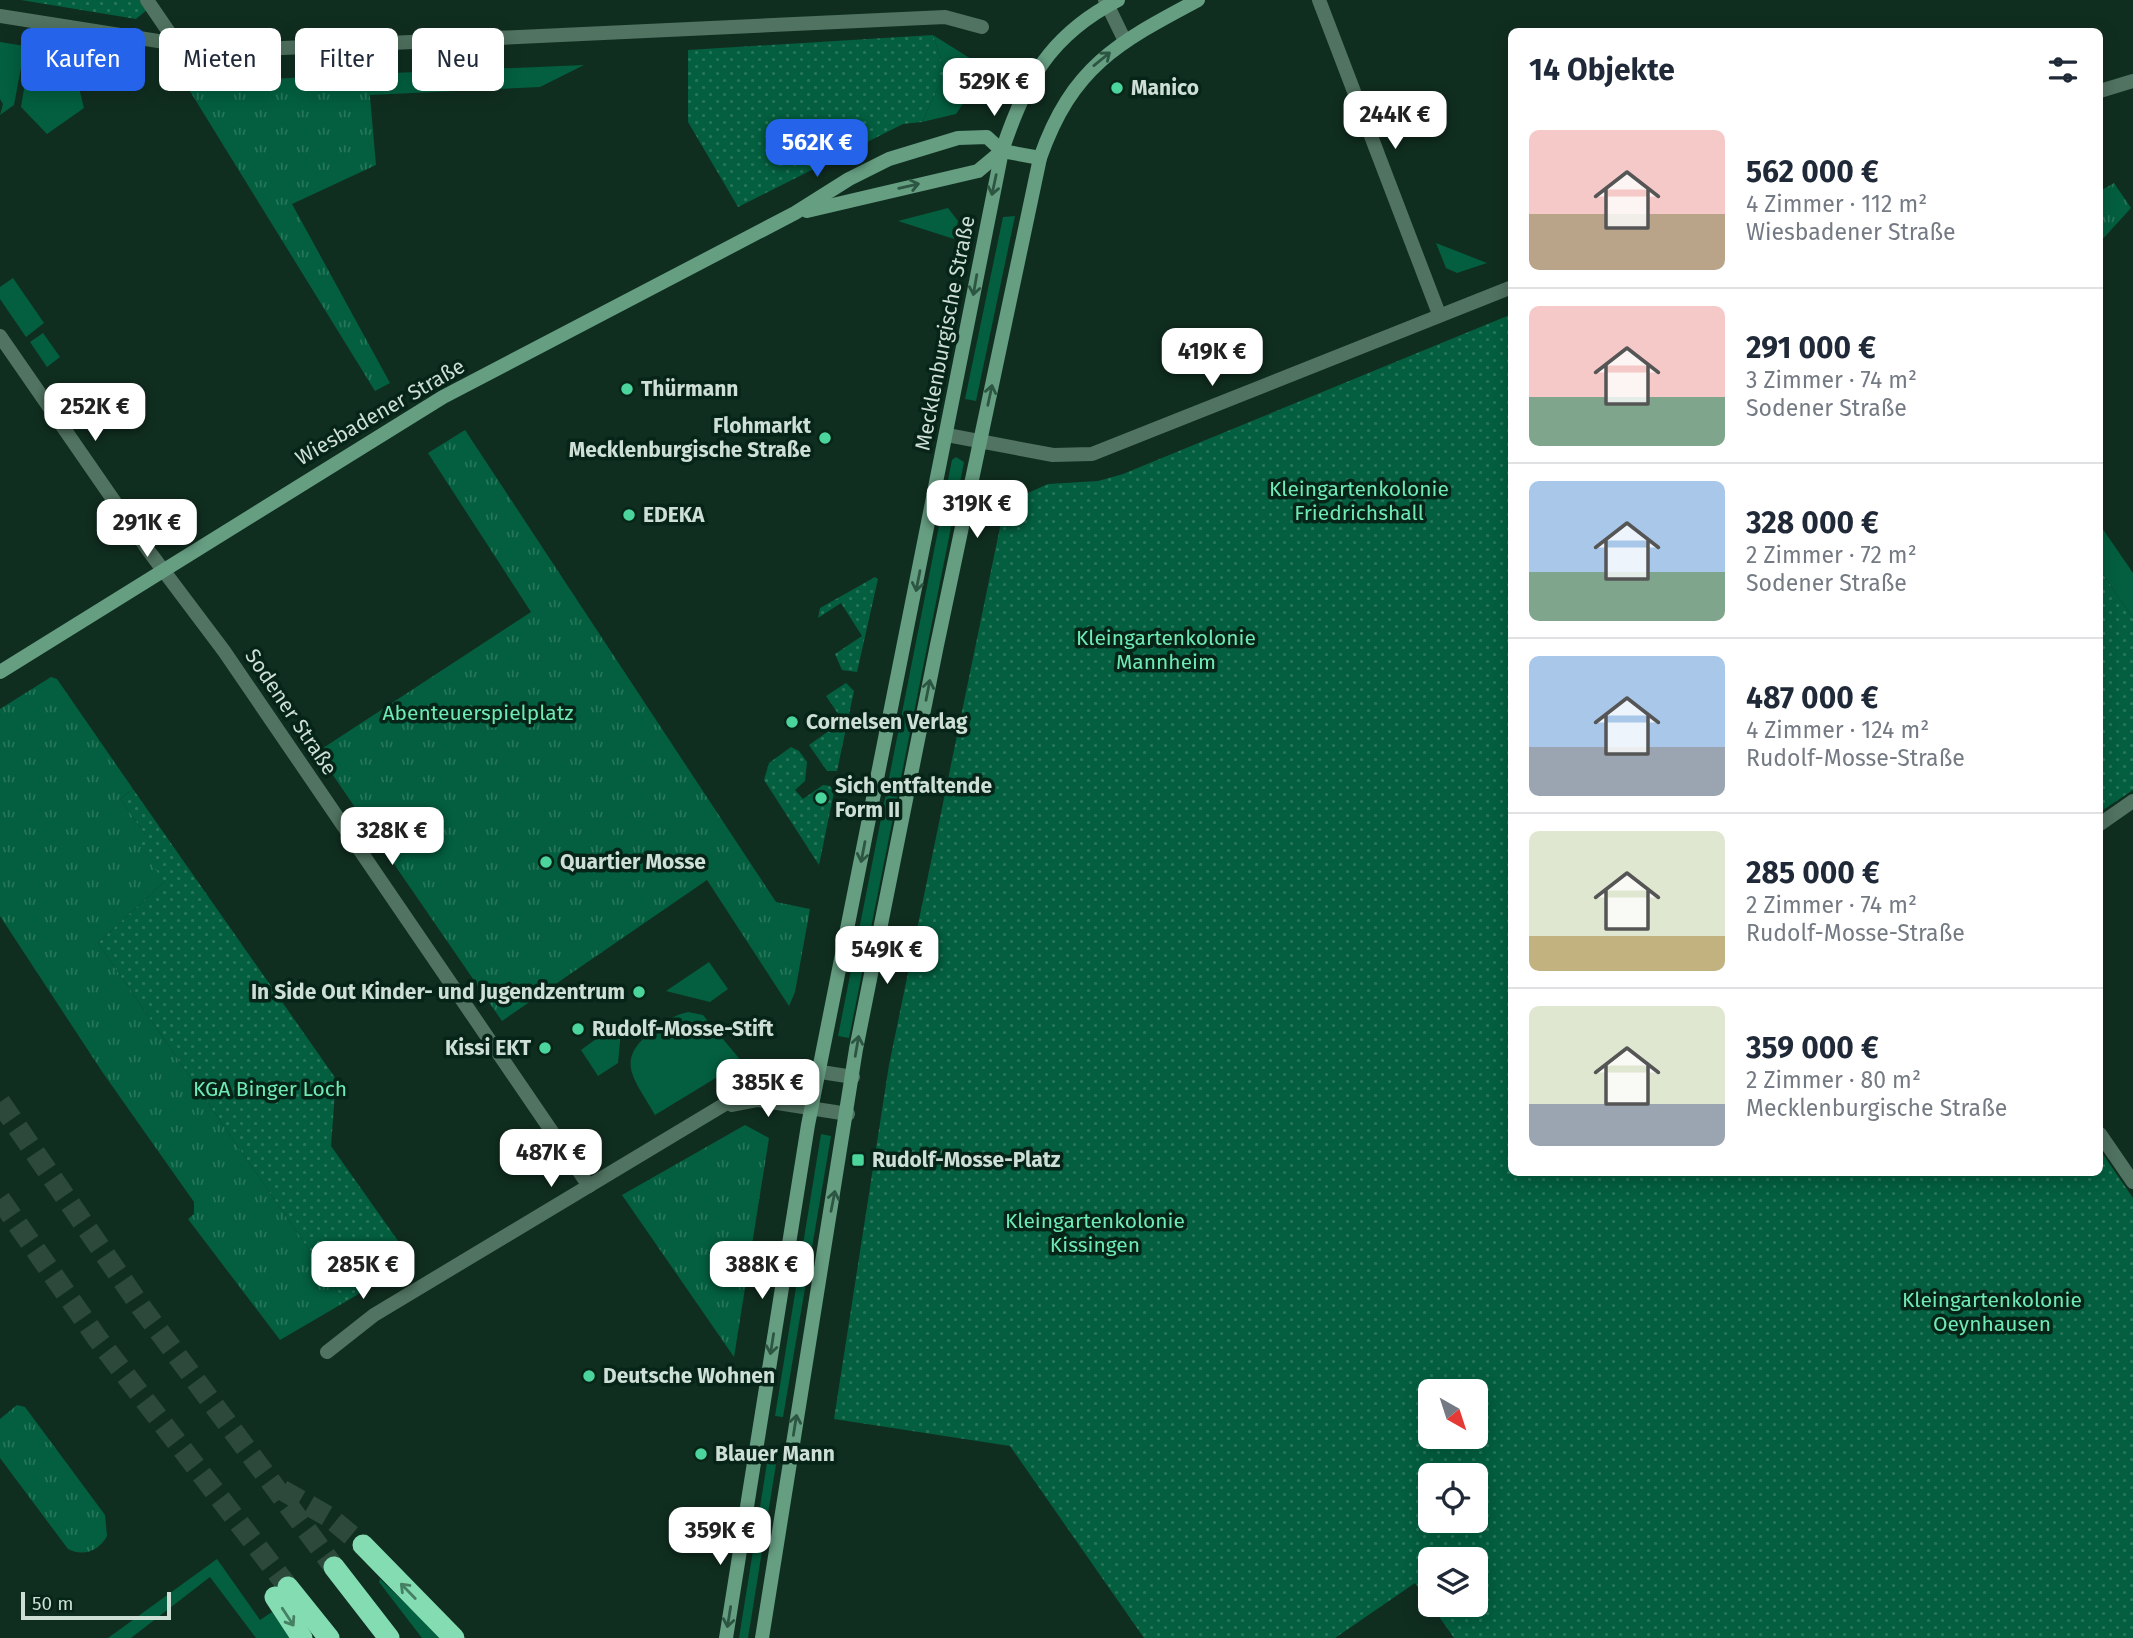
<!DOCTYPE html>
<html lang="de">
<head>
<meta charset="utf-8">
<style>
  body { margin:0; font-family:"Fira Sans",sans-serif; background:#f2f2f3; color:#1f2937; height:100vh; display:flex; flex-direction:column; font-size:26px; white-space:nowrap }
  * { box-sizing:border-box; margin:0 }
  p { font-size:23px; color:#747a83 }
  .icon { flex:none; width:38px; height:38px; fill:none; stroke:currentColor; stroke-width:2; stroke-linecap:round; stroke-linejoin:round }
  .map { position:relative; flex:1; overflow:hidden }
  .drawer { position:absolute; left:1508px; top:28px; width:595px; height:1148px; display:flex; flex-direction:column; background:#fff; border-radius:10px; box-shadow:0 4px 18px #0003 }
  .drawer>* { flex:none }
  .top-card { position:absolute; left:21px; top:28px; width:665px; height:63px; display:flex; gap:14px }
  .needle { width:46px; rotate:141deg }
  .tools { position:absolute; left:1418px; top:1379px; display:grid; gap:14px }
  .tools a { display:grid; place-items:center; width:70px; height:70px; border-radius:10px; background:#fff; box-shadow:0 4px 18px #0003; font-size:35px }
  .scale { position:absolute; left:21px; bottom:18px; width:150px; box-sizing:border-box; padding-left:7px; border:4px solid #cedfd6; border-top:0; font-size:19px; line-height:24px; white-space:nowrap; color:#cedfd6; -webkit-text-stroke:5px #062417; paint-order:stroke }
  .price { position:absolute; translate:-50% -60px; padding:0 16px; border-radius:14px; background:#fff; color:#222; font-size:23px; line-height:46px; filter:drop-shadow(0 2px 4px #0008) }
  .price::after { content:''; position:absolute; left:50%; top:42px; width:21px; height:16px; margin-left:-10px; background:inherit; clip-path:polygon(0 0,100% 0,50% 100%) }
  .price.active { background:#2563eb; color:#fff }
  ul { padding:0; list-style:none }
  li { display:flex; align-items:center; gap:21px; height:175px; padding:0 21px }
  li+li { border-top:2px solid #e0e1e3 }
  li span { display:grid; place-items:center; flex:none; width:196px; height:140px; border-radius:10px; color:#555 }
  li>.icon { margin-inline-start:auto }
  span .icon { width:84px; height:84px; fill:#fffc; stroke-width:1 }
  li b { font-size:30px }
  h2 { display:flex; justify-content:space-between; align-items:center; height:84px; padding:0 21px; font-size:30px }
  .tag { padding:0 24px; border-radius:10px; background:#fff; box-shadow:0 4px 18px #0003; font-size:24px; line-height:63px }
  .tag.active { background:#2563eb; color:#fff }
  .map>svg:first-child { display:block }
  .grass { fill:#035f3f }
  .park { fill:url(#park-tufts) }
  .garden { fill:url(#garden-dots); fill-rule:evenodd }
  .lines { fill:none; stroke-linecap:round; stroke-linejoin:round }
  .highway-tunnel { stroke:#2c493b; stroke-width:21; stroke-dasharray:21 10; stroke-linecap:butt }
  .street { stroke:#517361; stroke-width:14 }
  .secondary { stroke:#669e82; stroke-width:14 }
  .highway { stroke:#84ddb2; stroke-width:21 }
  .oneway { stroke:#2c5542 }
  .oneway2 { stroke:#458064 }
  .poi-dot { fill:#4bd49b; stroke:#062417; stroke-width:2.5 }
  .labels { text-anchor:middle; dominant-baseline:central; stroke-width:7; stroke-linejoin:round; paint-order:stroke }
  .poi-label { font-size:21px; font-weight:bold; fill:#cedfd6; stroke:#062417; text-anchor:start }
  .street-label { font-size:21px; fill:#cedfd6; stroke:#062417 }
  .park-label { font-size:21px; fill:#70eab4; stroke:#062417 }
</style>
</head>
<body>
<div class="map">
<svg width="2133" height="1638" viewBox="0 0 2133 1638">
  <defs>
    <pattern id="park-tufts" width="24" height="20" patternUnits="userSpaceOnUse" patternTransform="scale(1.75)"><rect width="24" height="20" fill="#035f3f"/><path d="M3 7l-1-3M5 7V3M7 7l1-3M15 17l-1-3M17 17v-4M19 17l1-3" fill="none" stroke="#27765a"/></pattern>
    <pattern id="garden-dots" width="8" height="8" patternUnits="userSpaceOnUse" patternTransform="scale(1.75)"><rect width="8" height="8" fill="#035f3f"/><path d="M2 2h.1M6 6h.1" fill="none" stroke="#27765a" stroke-width="1.8" stroke-linecap="round"/></pattern>
  </defs>
  <rect width="100%" height="100%" fill="#102e20"/>
  <g class="grass">
    <polygon points="933,35 976,62 983,74 956,114 922,122 945,73"/>
    <polygon points="0,42 25,46 14,105 0,115 3,104 0,99"/>
    <polygon points="31,47 70,52 84,108 47,134 21,107"/>
    <polygon points="584,65 540,87 370,95 368,74"/>
    <polygon points="948,208 958,221 954,239 898,221"/>
    <polygon points="1015,216 976,401 965,399 1003,217"/>
    <polygon points="1436,243 1487,263 1457,273 1446,268"/>
    <polygon points="13,278 44,323 26,337 0,299 0,287"/>
    <polygon points="43,333 60,357 47,367 30,342"/>
    <polygon points="956,457 964,462 849,1038 838,1036 952,460"/>
    <polygon points="2100,525 2133,573 2133,618 2100,570"/>
    <polygon points="709,962 728,989 710,1002 666,991"/>
    <path d="M688,1012l15,3 39,47 -87,53c-21,-37 -42,-55 -1,-85 12,-9 20,-15 34,-18z"/>
    <polygon points="622,1020 618,1063 598,1076 581,1050"/>
    <polygon points="821,1134 831,1136 783,1417 775,1416"/>
    <polygon points="768,1457 777,1458 748,1638 739,1638"/>
    <polygon points="217,1559 260,1620 272,1612 291,1638 256,1638 210,1577 131,1638 108,1638"/>
    <polygon points="380,1579 442,1638 422,1638 379,1582"/>
  </g>
  <g class="park">
    <polygon points="368,74 376,165 292,204 390,383 375,391 180,75 248,80"/>
    <polygon points="2114,183 2131,208 2100,242 2100,191"/>
    <polygon points="465,430 776,902 810,909 795,992 789,1006 707,880 502,1021 317,752 531,612 428,453"/>
    <polygon points="51,677 57,679 133,789 120,799 145,834 164,882 98,943 345,1302 280,1340 188,1219 194,1214 194,1202 103,1073 0,916 0,709"/>
    <polygon points="745,1125 769,1138 734,1357 622,1195"/>
    <path d="M17,1405l8,2 80,108 2,21c-8,15 -24,21 -39,13l-68,-91v-39z"/>
  </g>
  <g class="garden">
    <polygon points="21,0 142,0 148,9 136,19"/>
    <polygon points="933,35 945,73 922,122 903,124 738,207 688,122 688,50"/>
    <path d="M1512,314v858h588v-22l33,48v440h-679l-23,-33h44v-46h-45v44l-15,-20 -80,55h-191l-134,-192 -176,-27 55,-354 116,-562 43,-19 50,-3 25,-7zM1430,1391h45v46h-45zM1430,1475h45v46h-45z"/>
    <polygon points="2100,570 2133,618 2133,790 2100,812"/>
    <polygon points="875,577 878,579 857,672 842,670 835,654 862,636 841,603 818,618 820,608"/>
    <polygon points="846,683 854,691 837,771 827,771 809,745 843,721 826,696"/>
    <polygon points="791,747 799,751 807,762 805,781 795,790 803,799 823,785 830,786 834,792 819,865 764,780 769,763"/>
    <polygon points="133,789 336,1079 331,1146 413,1262 345,1302 98,943 164,882 139,844 145,834 120,799"/>
  </g>
  <g class="lines">
    <g class="highway-tunnel">
      <polyline points="0,1102 141,1307 334,1567"/>
      <polyline points="0,1199 97,1338 288,1587"/>
      <polyline points="282,1490 329,1517 363,1545"/>
    </g>
    <g class="street">
      <polyline points="147,0 177,44"/>
      <polyline points="1105,0 1125,41"/>
      <polyline points="1319,0 1439,314"/>
      <polyline points="0,16 177,44 262,49 945,17 982,27"/>
      <polyline points="2100,91 2133,81"/>
      <polyline points="0,336 148,550 224,651 589,1186"/>
      <polyline points="947,435 1053,455 1092,454 1512,287"/>
      <polyline points="2100,824 2133,801"/>
      <polyline points="732,1105 758,1100 848,1114"/>
      <polyline points="2100,1134 2133,1182"/>
      <polyline points="327,1352 374,1315 770,1077 789,1067 853,1077"/>
    </g>
    <g class="secondary">
      <polyline points="807,211 978,171 1002,151"/>
      <polyline points="0,672 443,397 795,213 849,179 889,159 958,138 987,137 1002,151 1040,158"/>
      <path d="M726,1638l82,-513 194,-974c23,-70 48,-116 116,-151"/>
      <path d="M762,1638l94,-589 81,-404 103,-487c32,-91 77,-115 158,-158"/>
    </g>
    <g class="highway">
      <polyline points="363,1545 454,1638"/>
      <polyline points="334,1567 389,1638"/>
      <polyline points="288,1587 329,1638"/>
      <polyline points="275,1597 302,1638"/>
    </g>
  </g>
  <defs><path id="oneway-shaft" d="M-6 0H5M1.5-3L5.5 0L1.5 3" fill="none" stroke-width="1.6" stroke-linecap="round" stroke-linejoin="round" transform="scale(1.75)"/></defs>
  <g class="oneway">
    <use href="#oneway-shaft" transform="translate(1102 59) rotate(-39)"/>
    <use href="#oneway-shaft" transform="translate(994 185) rotate(102)"/>
    <use href="#oneway-shaft" transform="translate(909 186) rotate(-13)"/>
    <use href="#oneway-shaft" transform="translate(975 285) rotate(100)"/>
    <use href="#oneway-shaft" transform="translate(990 395) rotate(-78)"/>
    <use href="#oneway-shaft" transform="translate(918 581) rotate(101)"/>
    <use href="#oneway-shaft" transform="translate(928 690) rotate(-79)"/>
    <use href="#oneway-shaft" transform="translate(863 852) rotate(101)"/>
    <use href="#oneway-shaft" transform="translate(857 1046) rotate(-80)"/>
    <use href="#oneway-shaft" transform="translate(833 1201) rotate(-79)"/>
    <use href="#oneway-shaft" transform="translate(772 1344) rotate(99)"/>
    <use href="#oneway-shaft" transform="translate(795 1425) rotate(-81)"/>
    <use href="#oneway-shaft" transform="translate(729 1617) rotate(99)"/>
  </g>
  <g class="oneway2">
    <use href="#oneway-shaft" transform="translate(408 1591) rotate(-134)"/>
    <use href="#oneway-shaft" transform="translate(288 1617) rotate(57)"/>
  </g>
  <g class="poi-dot">
    <circle cx="1117" cy="88" r="7"/>
    <circle cx="627" cy="389" r="7"/>
    <circle cx="825" cy="438" r="7"/>
    <circle cx="629" cy="515" r="7"/>
    <circle cx="792" cy="722" r="7"/>
    <circle cx="821" cy="798" r="7"/>
    <circle cx="546" cy="862" r="7"/>
    <circle cx="639" cy="992" r="7"/>
    <circle cx="578" cy="1029" r="7"/>
    <circle cx="545" cy="1048" r="7"/>
    <rect x="851" y="1153" width="14" height="14" rx="3.5"/>
    <circle cx="589" cy="1376" r="7"/>
    <circle cx="701" cy="1454" r="7"/>
  </g>
  <g class="labels">
    <g class="poi-label">
      <text x="1131" y="88">Manico</text>
      <text x="641" y="389">Thürmann</text>
      <text x="811" y="426" text-anchor="end">Flohmarkt<tspan x="811" dy="24">Mecklenburgische Straße</tspan></text>
      <text x="643" y="515">EDEKA</text>
      <text x="806" y="722">Cornelsen Verlag</text>
      <text x="835" y="786">Sich entfaltende<tspan x="835" dy="24">Form II</tspan></text>
      <text x="560" y="862">Quartier Mosse</text>
      <text x="625" y="992" text-anchor="end">In Side Out Kinder- und Jugendzentrum</text>
      <text x="592" y="1029">Rudolf-Mosse-Stift</text>
      <text x="531" y="1048" text-anchor="end">Kissi EKT</text>
      <text x="872" y="1160">Rudolf-Mosse-Platz</text>
      <text x="603" y="1376">Deutsche Wohnen</text>
      <text x="715" y="1454">Blauer Mann</text>
    </g>
    <g class="street-label">
      <text transform="translate(945 333) rotate(-79)">Mecklenburgische Straße</text>
      <text transform="translate(380 412) rotate(-30)">Wiesbadener Straße</text>
      <text transform="translate(291 712) rotate(56)">Sodener Straße</text>
    </g>
    <g class="park-label">
      <text x="1359" y="489">Kleingartenkolonie<tspan x="1359" dy="24">Friedrichshall</tspan></text>
      <text x="1166" y="638">Kleingartenkolonie<tspan x="1166" dy="24">Mannheim</tspan></text>
      <text x="478" y="713">Abenteuerspielplatz</text>
      <text x="270" y="1089">KGA Binger Loch</text>
      <text x="1095" y="1221">Kleingartenkolonie<tspan x="1095" dy="24">Kissingen</tspan></text>
      <text x="1992" y="1300">Kleingartenkolonie<tspan x="1992" dy="24">Oeynhausen</tspan></text>
    </g>
  </g>
</svg>
<div class="tools">
<a><svg class="needle" viewBox="-14 -14 28 28"><path d="M0-13l5 13h-10z" fill="#e53935"/><path d="M0 13l5-13h-10z" fill="#747a83"/></svg></a>
<a><svg class="icon" aria-label="locate" viewBox="0 0 24 24"><circle cx="12" cy="12" r="6"/><path d="M12 2v4M12 18v4M2 12h4M18 12h4"/></svg></a>
<a><svg class="icon" aria-label="layers" viewBox="0 0 24 24"><path d="M12 4l9 5-9 5-9-5zM3 14l9 5 9-5"/></svg></a>
</div>
<div class="scale">50 m</div>
<b class="price" style="left:994px;top:118px">529K €</b>
<b class="price" style="left:1395px;top:151px">244K €</b>
<b class="price active" style="left:817px;top:179px">562K €</b>
<b class="price" style="left:1212px;top:388px">419K €</b>
<b class="price" style="left:95px;top:443px">252K €</b>
<b class="price" style="left:977px;top:540px">319K €</b>
<b class="price" style="left:147px;top:559px">291K €</b>
<b class="price" style="left:392px;top:867px">328K €</b>
<b class="price" style="left:887px;top:986px">549K €</b>
<b class="price" style="left:768px;top:1119px">385K €</b>
<b class="price" style="left:551px;top:1189px">487K €</b>
<b class="price" style="left:363px;top:1301px">285K €</b>
<b class="price" style="left:762px;top:1301px">388K €</b>
<b class="price" style="left:720px;top:1567px">359K €</b>
<div class="top-card">
<a class="tag active">Kaufen</a>
<a class="tag">Mieten</a>
<a class="tag">Filter</a>
<a class="tag">Neu</a>
</div>
<section class="drawer">
<h2>14 Objekte<svg class="icon" aria-label="filters" viewBox="0 0 24 24"><path d="M4 7h16M4 17h16"/><circle cx="9" cy="7" r="2"/><circle cx="15" cy="17" r="2"/></svg></h2>
<ul>
<li><span style="background:linear-gradient(#f6c9c9 60%,#b9a48a 0)"><svg class="icon" aria-label="home" viewBox="0 0 24 24"><path d="M3 11l9-7 9 7M6 9v11h12V9"/></svg></span><div><b>562 000 €</b><p>4 Zimmer · 112 m²</p><p>Wiesbadener Straße</p></div></li>
<li><span style="background:linear-gradient(#f6c9c9 65%,#7fa58c 0)"><svg class="icon" aria-label="home" viewBox="0 0 24 24"><path d="M3 11l9-7 9 7M6 9v11h12V9"/></svg></span><div><b>291 000 €</b><p>3 Zimmer · 74 m²</p><p>Sodener Straße</p></div></li>
<li><span style="background:linear-gradient(#a9c7e8 65%,#7fa58c 0)"><svg class="icon" aria-label="home" viewBox="0 0 24 24"><path d="M3 11l9-7 9 7M6 9v11h12V9"/></svg></span><div><b>328 000 €</b><p>2 Zimmer · 72 m²</p><p>Sodener Straße</p></div></li>
<li><span style="background:linear-gradient(#a9c7e8 65%,#9aa5b1 0)"><svg class="icon" aria-label="home" viewBox="0 0 24 24"><path d="M3 11l9-7 9 7M6 9v11h12V9"/></svg></span><div><b>487 000 €</b><p>4 Zimmer · 124 m²</p><p>Rudolf-Mosse-Straße</p></div></li>
<li><span style="background:linear-gradient(#dfe7d0 75%,#c2b280 0)"><svg class="icon" aria-label="home" viewBox="0 0 24 24"><path d="M3 11l9-7 9 7M6 9v11h12V9"/></svg></span><div><b>285 000 €</b><p>2 Zimmer · 74 m²</p><p>Rudolf-Mosse-Straße</p></div></li>
<li><span style="background:linear-gradient(#dfe7d0 70%,#9aa5b1 0)"><svg class="icon" aria-label="home" viewBox="0 0 24 24"><path d="M3 11l9-7 9 7M6 9v11h12V9"/></svg></span><div><b>359 000 €</b><p>2 Zimmer · 80 m²</p><p>Mecklenburgische Straße</p></div></li>
</ul>
</section>
</div>
</body>
</html>
